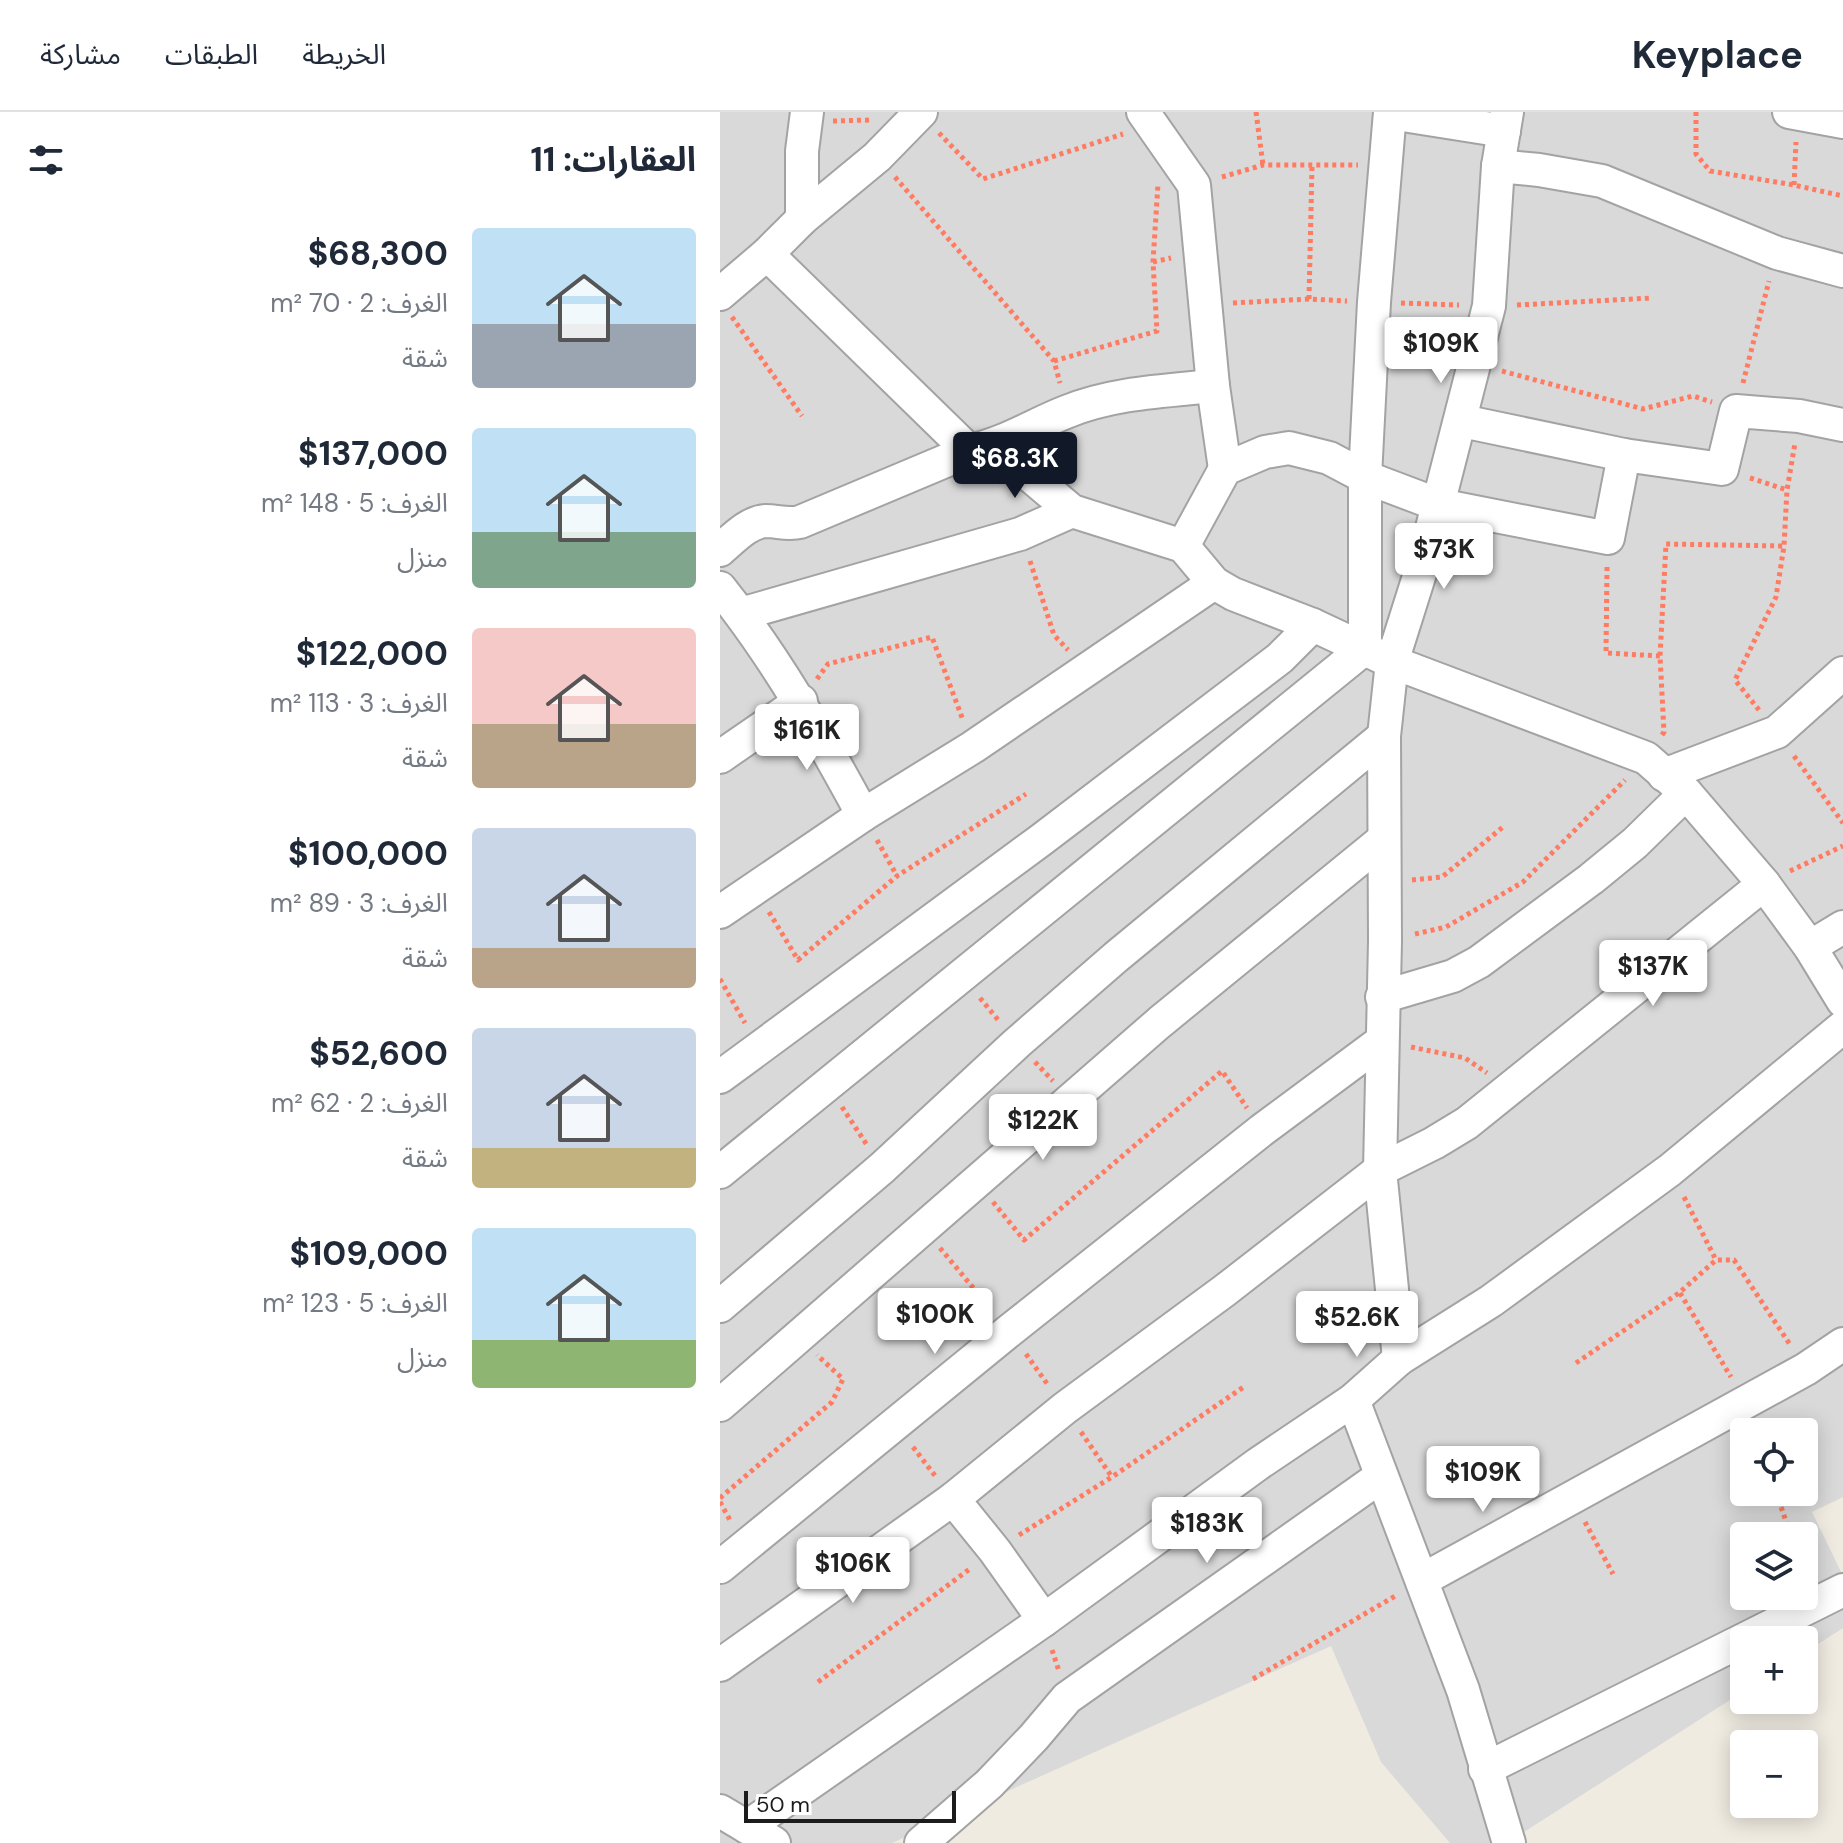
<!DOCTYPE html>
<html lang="ar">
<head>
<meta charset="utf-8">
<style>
  body { margin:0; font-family:"DM Sans","Noto Sans Arabic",sans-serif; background:#f6f6f7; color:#1f2937; direction:rtl; height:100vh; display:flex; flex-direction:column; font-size:30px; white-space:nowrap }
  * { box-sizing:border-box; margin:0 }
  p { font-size:26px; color:#747a83 }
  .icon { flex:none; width:44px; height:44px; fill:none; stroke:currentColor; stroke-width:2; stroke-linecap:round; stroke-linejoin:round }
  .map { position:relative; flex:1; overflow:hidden; direction:ltr }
  .sheet { display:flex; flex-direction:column; background:#fff; width:720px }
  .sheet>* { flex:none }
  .controls { position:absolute; left:1010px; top:1306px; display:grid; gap:16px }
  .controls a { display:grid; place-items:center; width:88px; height:88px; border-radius:8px; background:#fff; box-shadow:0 4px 20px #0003; font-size:40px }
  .scale { position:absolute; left:24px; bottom:20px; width:212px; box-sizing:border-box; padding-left:8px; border:4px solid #1c1c1c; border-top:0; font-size:22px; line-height:28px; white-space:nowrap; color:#1c1c1c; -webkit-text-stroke:6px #fff; paint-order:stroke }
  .price { position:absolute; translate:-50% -68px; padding:0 18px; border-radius:8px; background:#fff; color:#222; font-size:26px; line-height:52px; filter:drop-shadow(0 2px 4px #0008) }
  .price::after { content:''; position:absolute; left:50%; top:48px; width:24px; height:18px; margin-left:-12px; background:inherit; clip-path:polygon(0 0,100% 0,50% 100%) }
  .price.selected { background:#111827; color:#fff }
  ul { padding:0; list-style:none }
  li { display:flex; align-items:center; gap:24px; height:200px; padding:0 24px }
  li span { display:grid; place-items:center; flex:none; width:224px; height:160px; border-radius:8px; color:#555 }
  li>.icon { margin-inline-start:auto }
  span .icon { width:96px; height:96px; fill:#fffc; stroke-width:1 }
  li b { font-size:34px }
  h2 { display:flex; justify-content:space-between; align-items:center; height:96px; padding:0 24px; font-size:34px }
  header { display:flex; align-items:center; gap:48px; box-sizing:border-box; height:112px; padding:0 40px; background:#fff; border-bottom:2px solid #e0e1e3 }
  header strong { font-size:38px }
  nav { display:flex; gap:44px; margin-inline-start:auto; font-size:28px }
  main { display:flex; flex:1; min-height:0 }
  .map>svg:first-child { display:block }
  .residential { fill:#dad9d9; fill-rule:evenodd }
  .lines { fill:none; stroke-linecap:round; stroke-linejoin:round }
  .street-casing { stroke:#a3a3a3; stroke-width:36 }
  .path { stroke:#ff7b61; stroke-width:5; stroke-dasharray:4 4; stroke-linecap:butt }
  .street { stroke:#fff; stroke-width:32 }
</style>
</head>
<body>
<header>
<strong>Keyplace</strong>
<nav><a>الخريطة</a><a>الطبقات</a><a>مشاركة</a></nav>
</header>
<main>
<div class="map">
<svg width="1123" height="1731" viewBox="0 0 1123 1731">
  <rect width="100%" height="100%" fill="#efebe1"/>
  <path class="residential" d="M0,0h1123v1385l-31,15 31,64v52l-39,25v-13h-60v51l-237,152h-57l-69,-81 -50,-116 -439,197h-172zM1024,1320h60v60h-60zM1024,1424h60v60h-60z"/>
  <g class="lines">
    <defs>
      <g id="street">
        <polyline points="423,0 474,73 493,274 505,357"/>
        <polyline points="1069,0 1123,10"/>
        <polyline points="670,1 784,19"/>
        <polyline points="778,54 819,58 882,69 1057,141 1123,159"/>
        <polyline points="82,107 82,39 87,0"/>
        <polyline points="47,142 249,339"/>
        <polyline points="0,182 47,142 82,107 157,45 201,0"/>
        <polyline points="742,309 904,343 1002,357 1016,299 1079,304 1123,313"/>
        <polyline points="275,334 352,399 463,434 494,471 513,482 593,513 672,550 926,646 966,681 1044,772 1090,835 1123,889"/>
        <polyline points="463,434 505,357 545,340 569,336 609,346 645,365 719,393 888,426 904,343"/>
        <path d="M0,438c13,-11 28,-28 46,-29 12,0 21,4 34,1l169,-71c35,-7 64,-26 97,-39 46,-19 98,-21 147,-26"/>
        <path d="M0,476c57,71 100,148 143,227"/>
        <polyline points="21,502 300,422 352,399"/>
        <polyline points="645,536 645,365 654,190 670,0"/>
        <polyline points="0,645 81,589"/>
        <polyline points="944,663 1057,620 1123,561"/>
        <polyline points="0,800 143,703 253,635 494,471"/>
        <polyline points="1090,835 1123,815"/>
        <polyline points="662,885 733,864 759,850 871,767 915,731 966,681"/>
        <polyline points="0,965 321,728 560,546 593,513"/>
        <polyline points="0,1060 645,536"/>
        <polyline points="0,1194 162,1056 297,931 396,845 664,624"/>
        <polyline points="679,1247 660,1058 665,829 664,624 672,550 702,455 769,194 778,54 787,0"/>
        <polyline points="633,1288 743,1578 789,1731"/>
        <polyline points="0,1293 440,910 663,728"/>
        <polyline points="233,1387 275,1439 324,1508"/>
        <polyline points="0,1455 289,1219 542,1018 662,929"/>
        <polyline points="702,1468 1086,1257 1123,1232"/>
        <polyline points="0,1553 233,1387 345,1296 504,1179 660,1058 714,1031 747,1011 1044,772"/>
        <polyline points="765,1657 1123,1478"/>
        <polyline points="0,1699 54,1731"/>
        <polyline points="27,1715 324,1508 538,1352 633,1288 679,1247 771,1189 950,1058 1123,915"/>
        <polyline points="201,1731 269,1672 314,1625 347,1586 660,1365"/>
      </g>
    </defs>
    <use href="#street" class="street-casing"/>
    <g class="path">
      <polyline points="536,0 543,53"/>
      <polyline points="976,0 976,42 990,59 1074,73 1123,84"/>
      <polyline points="113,9 151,8"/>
      <polyline points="219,21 263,67 403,22"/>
      <polyline points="175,65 334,249 340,271"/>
      <polyline points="502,65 543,53 638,53"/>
      <polyline points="1074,73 1076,30"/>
      <polyline points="433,150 451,146"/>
      <polyline points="589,187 592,54"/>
      <polyline points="513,191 589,187 627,189"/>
      <polyline points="681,191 739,193"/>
      <polyline points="797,193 932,186"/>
      <polyline points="12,205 82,304"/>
      <polyline points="334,249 437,219 433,150 438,72"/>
      <polyline points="782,259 923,297 973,284 992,290"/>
      <polyline points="1023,271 1049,169"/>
      <polyline points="1030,366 1067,378"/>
      <polyline points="310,449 334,523 348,538"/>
      <polyline points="887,455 886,541 940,544"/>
      <polyline points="97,567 108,552 212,525 243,608"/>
      <polyline points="1039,598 1015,568 1056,485 1064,434 1067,378 1075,331"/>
      <polyline points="942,623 944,620 940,544 946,432 1064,434"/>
      <polyline points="1074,644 1123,711"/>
      <polyline points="157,728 177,764"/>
      <polyline points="1070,759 1123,734"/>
      <polyline points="692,768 722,765 783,715"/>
      <polyline points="49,800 78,848 177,764 306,682"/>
      <polyline points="695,822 726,815 803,770 905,668"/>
      <polyline points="0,867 25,911"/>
      <polyline points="260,886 279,909"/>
      <polyline points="691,935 745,946 767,961"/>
      <polyline points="315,950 333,969"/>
      <polyline points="122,995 147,1033"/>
      <polyline points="964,1085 996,1148"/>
      <polyline points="273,1090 304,1128 502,959 527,996"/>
      <polyline points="220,1136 270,1196"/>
      <polyline points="960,1181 1011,1265"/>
      <polyline points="306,1242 328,1273"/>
      <polyline points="856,1251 959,1181 996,1148 1014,1148 1071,1234"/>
      <polyline points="361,1320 392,1365"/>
      <polyline points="193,1335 216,1365"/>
      <polyline points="1056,1380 1071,1424"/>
      <polyline points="0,1386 112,1290 123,1267 97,1243"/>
      <polyline points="0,1390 11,1410"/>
      <polyline points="865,1410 893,1462"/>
      <polyline points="299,1423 392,1365 525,1274"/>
      <polyline points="332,1538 339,1559"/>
      <polyline points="533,1567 677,1483"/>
      <polyline points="98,1570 251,1456"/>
    </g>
    <use href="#street" class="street"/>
  </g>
</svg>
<div class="controls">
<a><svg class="icon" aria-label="locate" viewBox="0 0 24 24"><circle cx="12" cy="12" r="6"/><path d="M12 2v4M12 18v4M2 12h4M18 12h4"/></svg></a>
<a><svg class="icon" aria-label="layers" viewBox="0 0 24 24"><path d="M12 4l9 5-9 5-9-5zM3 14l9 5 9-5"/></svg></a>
<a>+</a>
<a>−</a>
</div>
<div class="scale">50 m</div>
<b class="price" style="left:721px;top:273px">$109K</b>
<b class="price selected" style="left:295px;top:388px">$68.3K</b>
<b class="price" style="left:724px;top:479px">$73K</b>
<b class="price" style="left:87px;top:660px">$161K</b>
<b class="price" style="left:933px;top:896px">$137K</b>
<b class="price" style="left:323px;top:1050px">$122K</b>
<b class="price" style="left:215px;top:1244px">$100K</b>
<b class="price" style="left:637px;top:1247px">$52.6K</b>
<b class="price" style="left:763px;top:1402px">$109K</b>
<b class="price" style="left:487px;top:1453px">$183K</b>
<b class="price" style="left:133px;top:1493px">$106K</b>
</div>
<section class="sheet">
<h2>العقارات: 11<svg class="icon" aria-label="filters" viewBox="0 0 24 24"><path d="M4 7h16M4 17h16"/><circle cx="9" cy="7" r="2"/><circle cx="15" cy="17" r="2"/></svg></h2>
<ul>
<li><span style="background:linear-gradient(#bfe0f5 60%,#9aa5b1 0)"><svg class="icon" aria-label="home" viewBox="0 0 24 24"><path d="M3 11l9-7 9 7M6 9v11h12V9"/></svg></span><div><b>$68,300</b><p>الغرف: 2 · 70 m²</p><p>شقة</p></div></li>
<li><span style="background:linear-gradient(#bfe0f5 65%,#7fa58c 0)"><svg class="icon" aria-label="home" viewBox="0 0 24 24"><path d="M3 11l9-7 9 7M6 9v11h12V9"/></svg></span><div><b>$137,000</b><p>الغرف: 5 · 148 m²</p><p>منزل</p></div></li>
<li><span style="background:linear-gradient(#f6c9c9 60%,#b9a48a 0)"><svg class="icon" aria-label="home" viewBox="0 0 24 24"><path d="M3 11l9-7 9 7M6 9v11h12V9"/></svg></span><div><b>$122,000</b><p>الغرف: 3 · 113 m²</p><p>شقة</p></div></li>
<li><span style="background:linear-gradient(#c9d6e8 75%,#b9a48a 0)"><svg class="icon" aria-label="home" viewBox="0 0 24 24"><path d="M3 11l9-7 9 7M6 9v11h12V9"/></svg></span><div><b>$100,000</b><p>الغرف: 3 · 89 m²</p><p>شقة</p></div></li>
<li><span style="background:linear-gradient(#c9d6e8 75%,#c2b280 0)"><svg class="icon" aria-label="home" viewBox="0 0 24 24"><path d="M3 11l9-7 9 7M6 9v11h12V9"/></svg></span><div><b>$52,600</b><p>الغرف: 2 · 62 m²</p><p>شقة</p></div></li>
<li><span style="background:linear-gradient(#bfe0f5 70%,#8fb573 0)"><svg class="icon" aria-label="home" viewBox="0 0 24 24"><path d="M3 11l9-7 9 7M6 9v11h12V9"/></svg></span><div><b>$109,000</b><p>الغرف: 5 · 123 m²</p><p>منزل</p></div></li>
</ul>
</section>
</main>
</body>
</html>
